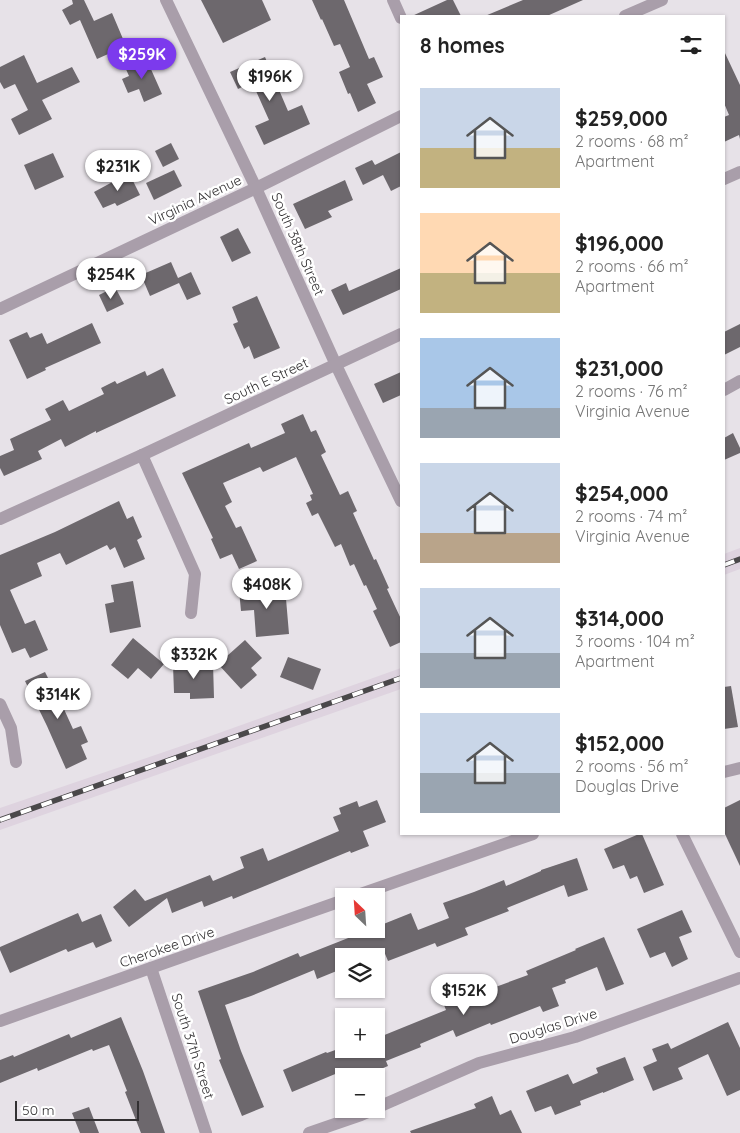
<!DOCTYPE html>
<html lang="en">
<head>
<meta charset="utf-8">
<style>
  body { margin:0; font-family:Quicksand,sans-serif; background:#f2f2f2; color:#222; height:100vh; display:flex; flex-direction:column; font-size:19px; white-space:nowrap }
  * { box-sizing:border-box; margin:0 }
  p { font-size:16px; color:#767676 }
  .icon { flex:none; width:28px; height:28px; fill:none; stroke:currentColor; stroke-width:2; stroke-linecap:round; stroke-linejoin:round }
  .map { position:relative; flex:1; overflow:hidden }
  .side { position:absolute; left:400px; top:15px; width:325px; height:820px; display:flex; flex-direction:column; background:#fff; border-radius:0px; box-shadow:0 1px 4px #0004 }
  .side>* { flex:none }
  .needle { width:32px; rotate:335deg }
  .fabs { position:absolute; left:335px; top:888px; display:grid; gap:10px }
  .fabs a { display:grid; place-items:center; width:50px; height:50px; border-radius:0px; background:#fff; box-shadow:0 1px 4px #0004; font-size:25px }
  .scale { position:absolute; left:15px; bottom:12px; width:124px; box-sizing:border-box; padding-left:5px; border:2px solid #323032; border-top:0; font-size:14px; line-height:18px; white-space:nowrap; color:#323032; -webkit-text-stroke:4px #fff; paint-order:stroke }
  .price { position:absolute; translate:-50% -42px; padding:0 11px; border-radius:18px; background:#fff; color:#222; font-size:16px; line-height:32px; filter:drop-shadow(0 1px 2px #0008) }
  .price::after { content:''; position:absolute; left:50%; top:30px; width:15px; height:11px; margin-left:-8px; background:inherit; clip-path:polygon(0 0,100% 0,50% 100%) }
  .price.active { background:#7c3aed; color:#fff }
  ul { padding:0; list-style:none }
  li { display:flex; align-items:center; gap:15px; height:125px; padding:0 20px }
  li span { display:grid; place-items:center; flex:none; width:140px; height:100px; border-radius:0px; color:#555 }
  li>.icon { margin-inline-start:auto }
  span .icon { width:60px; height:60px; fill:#fffc; stroke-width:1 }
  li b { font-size:21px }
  h2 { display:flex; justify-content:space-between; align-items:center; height:60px; padding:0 20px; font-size:21px }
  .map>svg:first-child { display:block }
  .built { fill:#ded3df }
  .building { fill:#6d686d }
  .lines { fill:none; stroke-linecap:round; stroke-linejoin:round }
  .minor { stroke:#a99eaa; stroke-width:12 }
  .rail-casing { stroke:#4a484a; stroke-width:5.5 }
  .rail { stroke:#fff; stroke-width:4; stroke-dasharray:11; stroke-linecap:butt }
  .labels { text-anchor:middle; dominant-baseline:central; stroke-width:5; stroke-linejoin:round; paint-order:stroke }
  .street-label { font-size:14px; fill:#323032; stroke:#fff }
</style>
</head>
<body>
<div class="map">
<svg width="740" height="1133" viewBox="0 0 740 1133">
  <rect width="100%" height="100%" fill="#e7e2e8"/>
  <g class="built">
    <polygon points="740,548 740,569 724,575 724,554"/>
    <polygon points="401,668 401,689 0,830 0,808 205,738"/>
  </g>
  <g class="building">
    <polygon points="72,0 84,0 94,21 112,13 126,46 97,59 80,20 70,25 62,10 73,4"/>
    <polygon points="201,0 262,0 271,20 223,43"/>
    <polygon points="312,0 344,0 369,59 374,57 383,77 367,84 376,103 358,112 350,93 348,94 339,72 350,67 340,44 334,46 322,19 321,20"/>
    <polygon points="447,0 453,0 461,16 412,16"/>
    <polygon points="523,0 583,0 547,16 485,16"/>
    <polygon points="724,51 740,85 740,139 739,135 724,142 724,117 729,115 724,103"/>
    <polygon points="24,55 37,83 72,67 80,82 42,100 52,119 19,135 11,119 28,110 15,84 4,89 0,82 0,67"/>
    <polygon points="265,57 288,111 302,105 310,124 264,145 255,126 269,120 252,82 238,89 230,72"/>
    <polygon points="146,58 162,94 144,102 139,89 128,93 122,79 129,76 125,67"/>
    <polygon points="171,143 179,159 163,167 155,151"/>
    <polygon points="401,152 401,186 391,191 383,175 363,185 355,168 372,160 375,165"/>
    <polygon points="53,153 64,177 35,190 24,165"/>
    <polygon points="174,170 182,186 154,200 146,183"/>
    <polygon points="129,173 140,195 117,206 115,203 103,208 94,192"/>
    <polygon points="345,180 353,200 328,211 332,217 305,229 293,204"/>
    <polygon points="238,228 251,253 232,262 220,237"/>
    <polygon points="171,262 178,278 191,272 201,294 187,300 179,283 150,296 141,275"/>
    <polygon points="401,268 401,289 343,315 331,290 346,283 349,291"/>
    <polygon points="115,287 124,304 107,312 99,295"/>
    <polygon points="257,296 280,348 254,359 249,346 244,349 233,324 238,322 232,307"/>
    <polygon points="92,323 101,343 45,368 46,370 27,379 9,340 27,332 30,338 42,333 47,344"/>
    <polygon points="740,324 740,347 724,355 724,332"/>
    <polygon points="163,368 176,396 96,433 96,431 65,447 61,439 38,451 42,459 4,476 0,468 0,456 14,450 10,439 51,420 45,409 63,400 69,411 104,394 101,388 115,381 117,384 145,371 147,376"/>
    <polygon points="401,372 401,395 383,403 374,384"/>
    <polygon points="303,414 311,432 316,430 326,452 321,455 340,495 348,491 357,511 353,513 374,560 376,559 389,588 387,589 401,619 401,642 390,647 373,611 377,609 366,585 364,586 354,564 350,566 341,544 335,547 318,513 312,516 306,503 312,500 310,495 313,494 296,457 263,472 260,467 223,483 232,502 225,506 236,528 241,526 257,561 239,569 232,554 220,559 211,539 213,538 182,473 249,443 251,448 285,433 281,424"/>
    <polygon points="733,433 740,448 740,453 724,460 724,438"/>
    <polygon points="119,501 127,519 133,516 142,537 137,540 145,559 124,568 115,547 110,550 107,545 66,565 60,553 37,563 42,576 10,590 25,624 35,620 48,650 30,658 25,648 12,653 0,625 0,555 55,532"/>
    <polygon points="133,581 141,627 110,633 105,604 114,602 111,585"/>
    <polygon points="285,587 289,634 256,637 254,610 241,611 239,590"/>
    <polygon points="133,638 164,664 151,679 138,668 128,679 111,665"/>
    <polygon points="245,640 262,658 251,668 257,675 241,689 218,664"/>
    <polygon points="288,657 321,669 313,690 280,677"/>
    <polygon points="213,663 214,698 190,699 190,693 174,693 173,665"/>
    <polygon points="45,672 54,690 60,687 68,704 63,707 73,729 81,726 88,742 81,745 87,759 66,769 47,726 25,681"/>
    <polygon points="731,686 738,727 724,729 724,687"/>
    <polygon points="377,800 386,822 363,831 369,846 351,853 350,851 233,899 232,896 204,907 202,901 172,913 167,898 129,927 113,907 135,889 145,901 210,875 213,881 244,868 240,857 263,848 268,861 339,831 333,817 341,814 339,808 357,801 359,807"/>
    <polygon points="740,800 740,866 724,832 724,808"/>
    <polygon points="639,834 642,834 664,885 644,893 637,876 630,879 624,865 613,869 604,849"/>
    <polygon points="577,858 588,890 568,897 564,885 507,908 509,911 465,928 468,935 437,947 435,943 388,961 383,949 363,956 344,956 344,968 317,979 314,970 251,996 225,1005 241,1051 264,1107 242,1116 219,1060 221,1059 198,991 253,972 298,953 300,957 371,929 376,929 376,927 411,913 418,930 449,918 443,903 474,892 504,880 506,886 541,871 541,870"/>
    <polygon points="682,910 692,932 679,937 688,959 672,967 665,952 650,958 637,929"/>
    <polygon points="78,913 82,922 101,914 112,941 96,948 93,942 68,952 66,949 10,973 0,950 0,947"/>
    <polygon points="604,937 624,984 606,991 597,967 565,980 566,983 552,988 559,1006 543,1012 540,1006 491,1025 490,1023 456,1037 453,1030 420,1044 421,1047 386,1061 388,1066 364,1076 344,1076 343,1078 340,1072 292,1092 283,1070 326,1052 327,1053 338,1049 376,1049 376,1043 384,1040 382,1036 446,1010 444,1005 462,998 465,1007 493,996 490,989 528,975 526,971 576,950 575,949"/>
    <polygon points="121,1017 143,1071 165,1133 141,1133 125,1092 127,1091 109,1045 93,1051 92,1049 38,1071 37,1068 0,1083 0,1060 13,1055 14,1057 69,1034 71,1038"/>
    <polygon points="728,1022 740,1048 740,1090 727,1096 708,1054 678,1068 683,1079 653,1091 643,1067 657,1061 652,1049 668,1043 671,1049"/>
    <polygon points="625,1057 634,1080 603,1093 603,1092 580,1101 581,1105 555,1115 551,1106 535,1112 526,1091 568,1074 573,1084 598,1073 596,1068"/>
    <polygon points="492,1096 500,1115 511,1110 522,1133 411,1133 410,1131 476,1108 474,1104"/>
    <polygon points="89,1107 99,1133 80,1133 72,1113"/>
  </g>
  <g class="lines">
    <g class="minor">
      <polyline points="166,0 256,188 336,365 401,501"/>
      <polyline points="393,0 401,18"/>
      <polyline points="625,16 662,0"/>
      <polyline points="724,179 740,172"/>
      <polyline points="0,309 256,188 401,116"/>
      <polyline points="724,390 740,381"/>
      <polyline points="142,455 195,574 191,613"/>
      <polyline points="0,519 142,455 401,334"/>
      <polyline points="0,704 11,728 16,762"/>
      <polyline points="724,772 740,768"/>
      <polyline points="682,834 740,952"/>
      <polyline points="355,896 533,834"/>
      <polyline points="151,968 206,1133"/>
      <polyline points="0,1021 344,900"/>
      <polyline points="376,1108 479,1063 575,1037 740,978"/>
      <polyline points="309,1133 361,1115 375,1109"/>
    </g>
    <defs>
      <g id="rail">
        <polyline points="724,565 740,559"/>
        <polyline points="0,820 401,678"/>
      </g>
    </defs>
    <use href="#rail" class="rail-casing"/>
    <use href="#rail" class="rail"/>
  </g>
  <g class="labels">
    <g class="street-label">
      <text transform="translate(195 200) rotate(-25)">Virginia Avenue</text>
      <text transform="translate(298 244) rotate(66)">South 38th Street</text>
      <text transform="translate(266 381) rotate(-25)">South E Street</text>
      <text transform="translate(167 947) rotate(-19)">Cherokee Drive</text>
      <text transform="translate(553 1026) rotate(-17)">Douglas Drive</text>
      <text transform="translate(193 1046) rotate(72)">South 37th Street</text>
    </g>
  </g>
</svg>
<div class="fabs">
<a><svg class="needle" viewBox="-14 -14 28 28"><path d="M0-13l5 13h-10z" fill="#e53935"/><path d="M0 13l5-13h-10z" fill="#767676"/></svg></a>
<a><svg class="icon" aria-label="layers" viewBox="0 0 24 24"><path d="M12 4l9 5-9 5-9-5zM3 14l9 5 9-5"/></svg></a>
<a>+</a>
<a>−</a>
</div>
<div class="scale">50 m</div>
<b class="price active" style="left:142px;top:80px">$259K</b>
<b class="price" style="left:270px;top:102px">$196K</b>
<b class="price" style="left:118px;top:192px">$231K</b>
<b class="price" style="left:111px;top:300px">$254K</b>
<b class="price" style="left:267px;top:610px">$408K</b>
<b class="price" style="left:194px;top:680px">$332K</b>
<b class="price" style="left:58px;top:720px">$314K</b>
<b class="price" style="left:464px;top:1016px">$152K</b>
<section class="side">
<h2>8 homes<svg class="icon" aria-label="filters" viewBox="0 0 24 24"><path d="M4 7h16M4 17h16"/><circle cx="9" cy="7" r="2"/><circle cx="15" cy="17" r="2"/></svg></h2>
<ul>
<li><span style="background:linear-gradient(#c9d6e8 60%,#c2b280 0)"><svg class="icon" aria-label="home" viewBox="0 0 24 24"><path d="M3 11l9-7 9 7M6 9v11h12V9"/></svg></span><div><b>$259,000</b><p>2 rooms · 68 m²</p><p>Apartment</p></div></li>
<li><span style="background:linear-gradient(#ffd9b3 60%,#c2b280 0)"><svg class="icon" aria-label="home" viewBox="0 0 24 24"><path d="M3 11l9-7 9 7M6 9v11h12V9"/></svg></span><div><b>$196,000</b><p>2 rooms · 66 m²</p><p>Apartment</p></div></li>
<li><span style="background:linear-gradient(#a9c7e8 70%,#9aa5b1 0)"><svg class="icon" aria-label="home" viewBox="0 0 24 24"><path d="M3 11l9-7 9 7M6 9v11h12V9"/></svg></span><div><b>$231,000</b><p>2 rooms · 76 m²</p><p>Virginia Avenue</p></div></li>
<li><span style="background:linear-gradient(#c9d6e8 70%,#b9a48a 0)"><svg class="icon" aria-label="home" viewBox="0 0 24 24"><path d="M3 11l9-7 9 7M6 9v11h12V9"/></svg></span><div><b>$254,000</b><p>2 rooms · 74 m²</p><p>Virginia Avenue</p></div></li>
<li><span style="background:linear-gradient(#c9d6e8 65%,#9aa5b1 0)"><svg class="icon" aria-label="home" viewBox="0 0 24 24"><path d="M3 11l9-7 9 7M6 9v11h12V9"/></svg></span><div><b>$314,000</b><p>3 rooms · 104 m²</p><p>Apartment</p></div></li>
<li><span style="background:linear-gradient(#c9d6e8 60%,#9aa5b1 0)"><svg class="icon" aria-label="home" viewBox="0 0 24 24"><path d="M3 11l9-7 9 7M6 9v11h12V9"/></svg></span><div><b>$152,000</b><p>2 rooms · 56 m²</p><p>Douglas Drive</p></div></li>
</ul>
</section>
</div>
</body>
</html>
